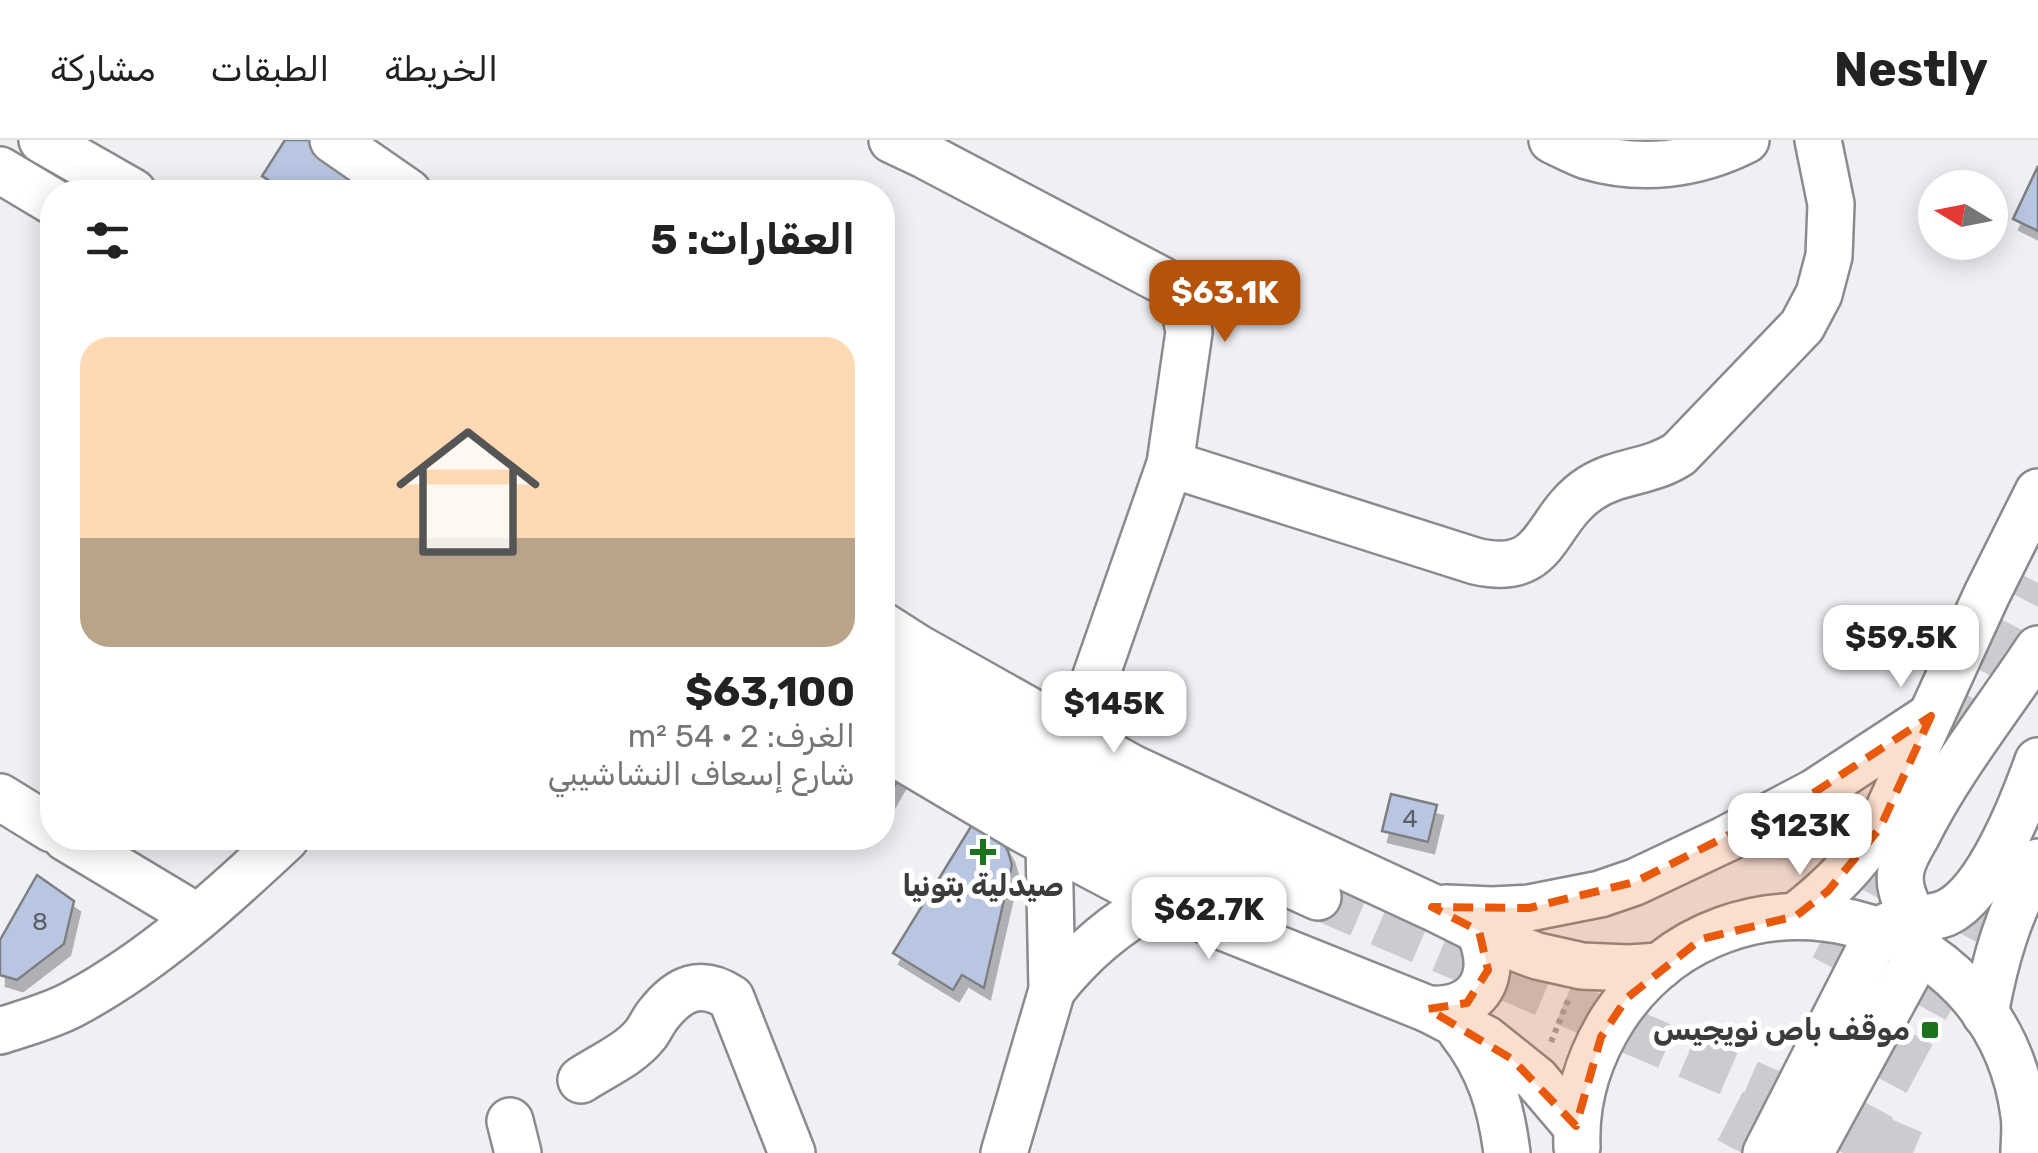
<!DOCTYPE html>
<html lang="ar">
<head>
<meta charset="utf-8">
<style>
  body { margin:0; font-family:Rubik,"Noto Sans Arabic",sans-serif; background:#f2f2f2; color:#222; direction:rtl; height:100vh; display:flex; flex-direction:column; font-size:38px; white-space:nowrap }
  * { box-sizing:border-box; margin:0 }
  p { font-size:32px; color:#767676 }
  .icon { flex:none; width:55px; height:55px; fill:none; stroke:currentColor; stroke-width:2; stroke-linecap:round; stroke-linejoin:round }
  .map { position:relative; flex:1; overflow:hidden; direction:ltr }
  .drawer { position:absolute; left:40px; top:40px; width:855px; height:670px; display:flex; flex-direction:column; background:#fff; border-radius:40px; box-shadow:0 5px 25px #0003; direction:rtl }
  .drawer>* { flex:none }
  .needle { width:65px; rotate:280deg }
  .fabs { position:absolute; left:1918px; top:30px; display:grid; gap:20px }
  .fabs a { display:grid; place-items:center; width:90px; height:90px; border-radius:50%; background:#fff; box-shadow:0 5px 25px #0003; font-size:50px }
  .price { position:absolute; translate:-50% -85px; padding:0 22px; border-radius:20px; background:#fff; color:#222; font-size:32px; line-height:65px; filter:drop-shadow(0 2px 5px #0008) }
  .price::after { content:''; position:absolute; left:50%; top:60px; width:30px; height:22px; margin-left:-15px; background:inherit; clip-path:polygon(0 0,100% 0,50% 100%) }
  .price.selected { background:#b45309; color:#fff }
  ul { padding:0; list-style:none }
  li { display:grid; align-content:center; gap:20px; height:530px; padding:0 40px }
  li span { display:grid; place-items:center; height:310px; border-radius:30px; color:#555 }
  li>.icon { margin-inline-start:auto }
  span .icon { width:180px; height:180px; fill:#fffc; stroke-width:1 }
  li b { font-size:42px }
  h2 { display:flex; justify-content:space-between; align-items:center; height:120px; padding:0 40px; font-size:42px }
  header { display:flex; align-items:center; gap:60px; box-sizing:border-box; height:140px; padding:0 50px; background:#fff; border-bottom:2px solid #e0e0e0 }
  header strong { font-size:48px }
  nav { display:flex; gap:55px; margin-inline-start:auto; font-size:35px }
  .map>svg:first-child { display:block }
  .building { fill:#b8c6e2; stroke:#7e7f82; stroke-width:2.5; filter:url(#shadow) }
  .lines { fill:none; stroke-linecap:round; stroke-linejoin:round }
  .minor-tunnel { stroke:#caccd0; stroke-width:45; stroke-dasharray:45 22; stroke-linecap:butt }
  .highway-tunnel { stroke:#caccd0; stroke-width:55; stroke-dasharray:55 28; stroke-linecap:butt }
  .minor-casing { stroke:#898b8e; stroke-width:50 }
  .path { stroke:#a2a3a6; stroke-width:6; stroke-dasharray:5 5; stroke-linecap:butt }
  .minor { stroke:#fff; stroke-width:45 }
  .marked { fill:#e8590c; fill-opacity:0.2; stroke:#e8590c; stroke-width:8; stroke-dasharray:20 12; stroke-linejoin:round }
  .poi-dot { fill:#1c731e; stroke:#fff; stroke-width:4 }
  .labels { text-anchor:middle; dominant-baseline:central; stroke-width:10; stroke-linejoin:round; paint-order:stroke }
  .number-label { font-size:25px; fill:#5b5e67 }
  .poi-label { font-size:30px; font-weight:bold; fill:#3c3c3e; stroke:#fff }
</style>
</head>
<body>
<header>
<strong>Nestly</strong>
<nav><a>الخريطة</a><a>الطبقات</a><a>مشاركة</a></nav>
</header>
<div class="map">
<svg width="2038" height="1013" viewBox="0 0 2038 1013">
  <defs>
    <filter id="shadow"><feDropShadow dx="6" dy="11" stdDeviation="0" flood-color="#0004"/></filter>
  </defs>
  <rect width="100%" height="100%" fill="#eef0f4"/>
  <g class="building">
    <polygon points="285,0 310,0 389,52 287,52 262,36"/>
    <polygon points="2038,26 2038,91 2013,79"/>
    <polygon points="882,619 903,631 882,668"/>
    <polygon points="1391,654 1437,665 1428,702 1382,691"/>
    <polygon points="975,680 1001,699 1008,711 1012,725 984,848 962,835 953,850 893,813"/>
    <polygon points="37,735 74,761 64,804 17,840 0,835 0,800"/>
  </g>
  <g class="lines">
    <polyline class="minor-tunnel" points="1318,757 1913,1013"/>
    <g class="highway-tunnel">
      <polyline points="1837,830 2038,443"/>
      <polyline points="1742,1013 1781,938"/>
      <polyline points="1843,1013 2000,721"/>
    </g>
    <defs>
      <g id="minor">
        <polyline points="42,0 133,52"/>
        <polyline points="333,0 408,52"/>
        <polyline points="892,0 926,16 1169,144 1184,165 1189,192 1170,324 1075,596"/>
        <path d="M1552,0c11,5 23,12 35,16 54,16 110,9 159,-16"/>
        <polyline points="0,30 52,61"/>
        <path d="M1170,324l305,97c76,18 67,-42 116,-73 28,-18 59,-15 88,-34l123,-128 17,-32 10,-38 2,-52 -13,-64"/>
        <polyline points="882,485 918,508 1132,628 1432,767 1508,805 1537,816 1582,826 1628,828 1660,826"/>
        <path d="M882,527c140,87 286,162 436,230"/>
        <polyline points="882,567 1038,658 1229,751"/>
        <polyline points="882,606 1024,690 1158,761 1428,869 1486,899 1536,939 1576,986"/>
        <polyline points="0,657 52,689"/>
        <polyline points="66,698 196,776"/>
        <polyline points="1446,768 1492,770 1529,768 1600,754 1635,742 1726,699 1815,652 1931,576"/>
        <path d="M1796,776c36,-28 58,-51 84,-88l107,-234 51,-102"/>
        <path d="M1052,850c30,-38 63,-67 106,-89"/>
        <path d="M1428,869c51,3 72,-33 51,-78"/>
        <path d="M1985,874c10,-55 24,-104 53,-152"/>
        <path d="M1460,890c30,38 41,76 47,123"/>
        <path d="M0,891c24,-8 51,-15 73,-27 79,-42 148,-105 213,-166"/>
        <path d="M581,940c21,-14 48,-25 64,-45 5,-6 8,-14 13,-20 21,-27 43,-37 73,-17l61,155"/>
        <polyline points="510,981 518,1013"/>
        <path d="M1577,1007c-2,-46 12,-91 37,-130 116,-174 383,-109 410,98 2,12 0,26 0,38"/>
        <polyline points="1004,1013 1052,850 1049,703"/>
        <path d="M1766,1013l113,-222c24,-17 42,-8 67,-18 42,-19 77,-110 92,-152"/>
        <path d="M1810,1013l110,-202c3,-29 -25,-52 -19,-81 2,-12 10,-24 16,-35 33,-66 80,-124 121,-186"/>
      </g>
    </defs>
    <use href="#minor" class="minor-casing"/>
    <polyline class="path" points="1551,902 1569,858"/>
    <use href="#minor" class="minor"/>
  </g>
  <path class="marked" d="M1931,576l-51,112 -52,63 -32,25 -95,23 -74,59 -26,39 -25,89 -64,-67 -84,-50 39,-6 21,-33 -9,-39 -47,-24 97,1 106,-26 180,-90z"/>
  <g class="poi-dot">
    <path d="M978 697h10v10h10v10h-10v10h-10v-10h-10v-10h10z"/>
    <rect x="1920" y="880" width="20" height="20" rx="5"/>
  </g>
  <g class="labels">
    <g class="number-label">
      <text x="1410" y="678">4</text>
      <text x="40" y="781">8</text>
    </g>
    <g class="poi-label">
      <text x="983" y="746">صيدلية بتونيا</text>
      <text x="1910" y="890" text-anchor="end">موقف باص نويجيس</text>
    </g>
  </g>
</svg>
<div class="fabs">
<a><svg class="needle" viewBox="-14 -14 28 28"><path d="M0-13l5 13h-10z" fill="#e53935"/><path d="M0 13l5-13h-10z" fill="#767676"/></svg></a>
</div>
<b class="price selected" style="left:1225px;top:205px">$63.1K</b>
<b class="price" style="left:1901px;top:550px">$59.5K</b>
<b class="price" style="left:1114px;top:616px">$145K</b>
<b class="price" style="left:1800px;top:738px">$123K</b>
<b class="price" style="left:1209px;top:822px">$62.7K</b>
<section class="drawer">
<h2>العقارات: 5<svg class="icon" aria-label="filters" viewBox="0 0 24 24"><path d="M4 7h16M4 17h16"/><circle cx="9" cy="7" r="2"/><circle cx="15" cy="17" r="2"/></svg></h2>
<ul>
<li><span style="background:linear-gradient(#ffd9b3 65%,#b9a48a 0)"><svg class="icon" aria-label="home" viewBox="0 0 24 24"><path d="M3 11l9-7 9 7M6 9v11h12V9"/></svg></span><div><b>$63,100</b><p>الغرف: 2 · 54 m²</p><p>شارع إسعاف النشاشيبي</p></div></li>
</ul>
</section>
</div>
</body>
</html>
